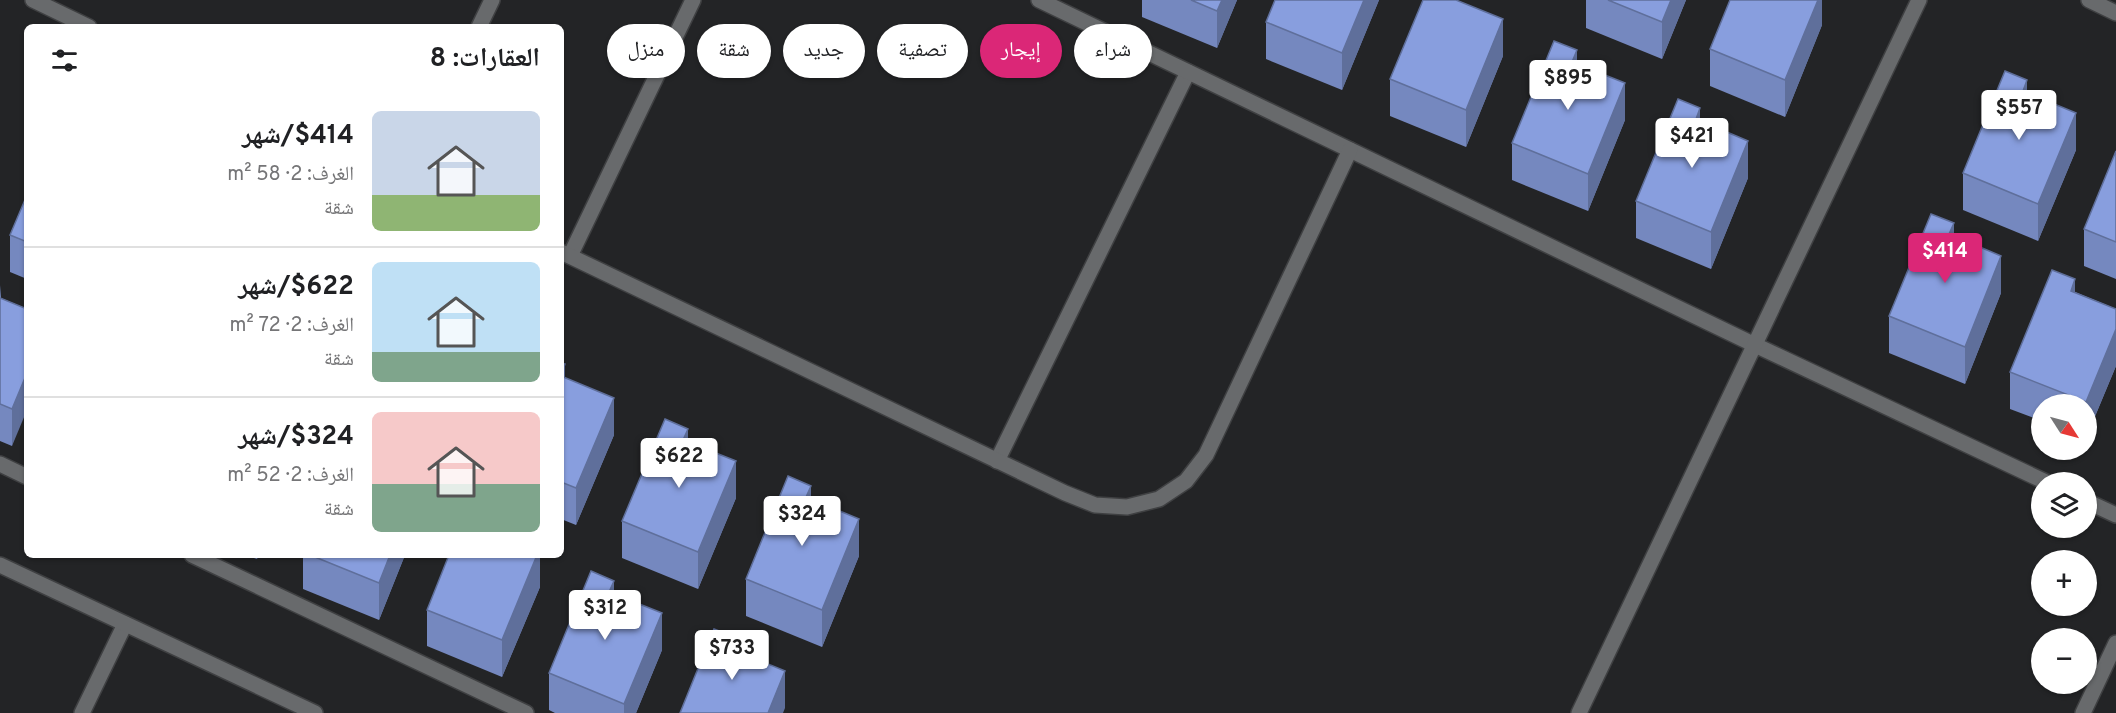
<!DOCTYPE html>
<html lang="ar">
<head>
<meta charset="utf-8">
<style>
  body { margin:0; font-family:Overpass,"Noto Naskh Arabic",sans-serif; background:#f2f2f2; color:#202124; direction:rtl; height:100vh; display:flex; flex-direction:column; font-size:22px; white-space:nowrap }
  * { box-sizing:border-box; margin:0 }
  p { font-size:20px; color:#757577 }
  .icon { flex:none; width:33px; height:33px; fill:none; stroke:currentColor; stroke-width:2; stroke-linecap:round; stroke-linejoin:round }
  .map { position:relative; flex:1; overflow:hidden; direction:ltr }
  .drawer { position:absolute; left:24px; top:24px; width:540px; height:534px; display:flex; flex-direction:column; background:#fff; border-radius:9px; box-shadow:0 2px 4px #0004; direction:rtl }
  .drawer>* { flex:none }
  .top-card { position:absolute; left:582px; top:24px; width:570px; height:54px; direction:rtl; display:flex; gap:12px }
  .needle { width:39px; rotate:126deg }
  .fabs { position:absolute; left:2031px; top:394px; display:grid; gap:12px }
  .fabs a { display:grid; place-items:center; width:66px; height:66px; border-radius:50%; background:#fff; box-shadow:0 2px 4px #0004; font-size:30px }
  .price { position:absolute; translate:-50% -51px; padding:0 14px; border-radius:6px; background:#fff; color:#222; font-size:20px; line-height:39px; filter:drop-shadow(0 2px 3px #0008) }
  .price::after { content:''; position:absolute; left:50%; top:36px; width:18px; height:14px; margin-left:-9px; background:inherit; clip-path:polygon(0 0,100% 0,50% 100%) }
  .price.selected { background:#db2777; color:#fff }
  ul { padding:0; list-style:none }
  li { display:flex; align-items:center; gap:18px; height:150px; padding:0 24px }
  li+li { border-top:2px solid #e0e0e0 }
  li span { display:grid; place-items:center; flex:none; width:168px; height:120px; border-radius:9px; color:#555 }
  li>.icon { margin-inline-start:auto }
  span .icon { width:72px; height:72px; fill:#fffc; stroke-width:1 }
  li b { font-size:26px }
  h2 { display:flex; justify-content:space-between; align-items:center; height:72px; padding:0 24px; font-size:26px }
  .chip { padding:0 21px; border-radius:27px; background:#fff; box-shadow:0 2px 4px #0004; font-size:21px; line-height:54px }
  .chip.selected { background:#db2777; color:#fff }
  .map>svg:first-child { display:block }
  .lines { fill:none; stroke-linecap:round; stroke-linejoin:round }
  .lane-casing { stroke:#3f4042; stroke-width:18 }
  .street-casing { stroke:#3f4042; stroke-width:18 }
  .lane { stroke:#686a6c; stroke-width:15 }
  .street { stroke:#686a6c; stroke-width:15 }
  .wall { fill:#7588bf }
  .shaded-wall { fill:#5f6f9b }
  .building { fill:#889ede; stroke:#5f6f9b; stroke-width:1.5 }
</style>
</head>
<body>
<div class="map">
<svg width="2116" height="713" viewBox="0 0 2116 713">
  <rect width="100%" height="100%" fill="#232426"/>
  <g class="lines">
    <defs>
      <g id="lane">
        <polyline points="570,256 693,0"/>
        <polyline points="997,461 1188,72"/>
        <polyline points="82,713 125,624"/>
      </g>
      <g id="street">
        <polyline points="33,0 89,27"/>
        <polyline points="1039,0 1755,345 2048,483"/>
        <polyline points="2089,0 2116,13"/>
        <polyline points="479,27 492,0"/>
        <polyline points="561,252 1065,493 1095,505 1127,507 1159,499 1186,481 1206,455 1350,150"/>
        <polyline points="0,464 27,477"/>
        <polyline points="2086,501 2116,515"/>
        <polyline points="192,555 526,713"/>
        <polyline points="0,565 315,713"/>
        <polyline points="1579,713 1919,0"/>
        <polyline points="2083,713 2116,643"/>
      </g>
    </defs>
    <use href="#lane" class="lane-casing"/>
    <use href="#street" class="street-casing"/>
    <use href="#lane" class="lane"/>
    <use href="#street" class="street"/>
  </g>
  <g class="wall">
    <polygon points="1142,0 1237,0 1217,48 1142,17"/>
    <polygon points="1275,0 1379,0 1342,90 1266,59 1266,22"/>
    <polygon points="1586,0 1686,0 1662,59 1586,28"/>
    <polygon points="1818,0 1822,0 1822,25 1785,117 1710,86 1710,49"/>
    <polygon points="1503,56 1466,147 1390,116 1390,79"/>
    <polygon points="1577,63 1625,120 1588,211 1512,180 1512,143"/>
    <polygon points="2027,93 2076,150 2038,241 1963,210 1963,173"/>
    <polygon points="1700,121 1748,178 1711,269 1636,238 1636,201"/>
    <polygon points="2116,151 2116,279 2084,266 2084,229"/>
    <polygon points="27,195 27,279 10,272 10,235"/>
    <polygon points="1954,236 2001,293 1965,384 1889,353 1889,316"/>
    <polygon points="0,285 1,298 27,309 12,446 0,441"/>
    <polygon points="2075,292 2116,309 2116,366 2086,438 2086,405 2042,405 2042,421 2010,409 2010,372"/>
    <polygon points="561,363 565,377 614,435 576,525 561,519"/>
    <polygon points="688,442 736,498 698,589 622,558 622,521"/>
    <polygon points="811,499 859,556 822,647 746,616 746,579"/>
    <polygon points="246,555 259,555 257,559"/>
    <polygon points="303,555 405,555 379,620 303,589"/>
    <polygon points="537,555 540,555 540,587 502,677 427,646 427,610"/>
    <polygon points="614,594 662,650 636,713 555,713 549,710 549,673"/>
  </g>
  <g class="shaded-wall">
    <polygon points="1222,0 1237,0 1217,48 1217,11"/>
    <polygon points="1364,0 1379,0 1342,90 1342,53"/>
    <polygon points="1671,0 1686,0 1662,59 1662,22"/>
    <polygon points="1818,0 1822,0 1822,25 1785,117 1785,80"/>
    <polygon points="1503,19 1503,56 1466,147 1466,110"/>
    <polygon points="1577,50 1577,87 1572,62"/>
    <polygon points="2027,80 2027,117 2023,91"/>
    <polygon points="1625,83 1625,120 1588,211 1588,174"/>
    <polygon points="1700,108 1700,145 1696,119"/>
    <polygon points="2076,113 2076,150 2038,241 2038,204"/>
    <polygon points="1748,141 1748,178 1711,269 1711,232"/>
    <polygon points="1954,223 1954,260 1949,234"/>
    <polygon points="2001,256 2001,293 1965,384 1965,347"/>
    <polygon points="2075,279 2075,316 2071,291"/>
    <polygon points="2116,329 2116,366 2086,438 2086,402"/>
    <polygon points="565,364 565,401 561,375"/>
    <polygon points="27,373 27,410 12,446 12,409"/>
    <polygon points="614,398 614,435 576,525 576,488"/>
    <polygon points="688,429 688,466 683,440"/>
    <polygon points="736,461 736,498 698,589 698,552"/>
    <polygon points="811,486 811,523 806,497"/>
    <polygon points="859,519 859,556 822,647 822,610"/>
    <polygon points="390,555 405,555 379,620 379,583"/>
    <polygon points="537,555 540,555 540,587 502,677 502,640"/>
    <polygon points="614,581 614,618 609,592"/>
    <polygon points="662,613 662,650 636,713 624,713 624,704"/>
    <polygon points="737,638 737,675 732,649"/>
    <polygon points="785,671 785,708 783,713 768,713"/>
  </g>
  <g class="building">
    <polygon points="1191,0 1222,0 1217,11"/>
    <polygon points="1275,0 1364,0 1342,53 1266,22"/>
    <polygon points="1423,0 1456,0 1503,19 1466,110 1390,79"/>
    <polygon points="1608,0 1671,0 1662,22"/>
    <polygon points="1730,0 1818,0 1785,80 1710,49"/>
    <polygon points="1554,41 1577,50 1572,62 1625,83 1588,174 1512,143"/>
    <polygon points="2005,71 2027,80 2023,91 2076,113 2038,204 1963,173"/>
    <polygon points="1678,99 1700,108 1696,119 1748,141 1711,232 1636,201"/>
    <polygon points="2116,151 2116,242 2084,229"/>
    <polygon points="27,195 27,242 10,235"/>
    <polygon points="1931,214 1954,223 1949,234 2001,256 1965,347 1889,316"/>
    <polygon points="2052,270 2075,279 2071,291 2116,309 2116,329 2086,402 2010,372"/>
    <polygon points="0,298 27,309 27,373 12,409 0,404"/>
    <polygon points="561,363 565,364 561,375"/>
    <polygon points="561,376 614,398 576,488 561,482"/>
    <polygon points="665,419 688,429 683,440 736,461 698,552 622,521"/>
    <polygon points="788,476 811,486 806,497 859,519 822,610 746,579"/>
    <polygon points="310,555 390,555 379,583"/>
    <polygon points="449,555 537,555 502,640 427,610"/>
    <polygon points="591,571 614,581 609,592 662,613 624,704 549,673"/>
    <polygon points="714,629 737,638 732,649 785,671 768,713 680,713"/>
  </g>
</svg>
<div class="fabs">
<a><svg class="needle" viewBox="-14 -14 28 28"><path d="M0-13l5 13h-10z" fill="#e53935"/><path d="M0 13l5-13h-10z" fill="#757577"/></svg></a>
<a><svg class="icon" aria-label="layers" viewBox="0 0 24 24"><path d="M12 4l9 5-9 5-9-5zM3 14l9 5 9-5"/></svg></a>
<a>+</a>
<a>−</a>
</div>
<b class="price" style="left:1568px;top:111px">$895</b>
<b class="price" style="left:2019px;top:141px">$557</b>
<b class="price" style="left:1692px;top:169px">$421</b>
<b class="price selected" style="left:1945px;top:284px">$414</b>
<b class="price" style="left:679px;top:489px">$622</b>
<b class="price" style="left:802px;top:547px">$324</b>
<b class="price" style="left:605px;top:641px">$312</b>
<b class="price" style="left:732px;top:681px">$733</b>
<div class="top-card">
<a class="chip">شراء</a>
<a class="chip selected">إيجار</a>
<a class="chip">تصفية</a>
<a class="chip">جديد</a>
<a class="chip">شقة</a>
<a class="chip">منزل</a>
</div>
<section class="drawer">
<h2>العقارات: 8<svg class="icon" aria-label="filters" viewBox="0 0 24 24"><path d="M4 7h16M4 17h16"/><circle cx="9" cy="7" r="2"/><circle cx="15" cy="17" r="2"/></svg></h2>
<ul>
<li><span style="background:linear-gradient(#c9d6e8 70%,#8fb573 0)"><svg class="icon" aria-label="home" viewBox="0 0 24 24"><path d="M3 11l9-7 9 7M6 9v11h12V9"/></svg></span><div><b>$414/شهر</b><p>الغرف: 2 · 58 m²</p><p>شقة</p></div></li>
<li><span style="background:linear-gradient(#bfe0f5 75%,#7fa58c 0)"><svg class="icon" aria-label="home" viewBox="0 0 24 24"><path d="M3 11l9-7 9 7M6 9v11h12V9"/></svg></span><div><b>$622/شهر</b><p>الغرف: 2 · 72 m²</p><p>شقة</p></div></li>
<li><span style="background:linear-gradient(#f6c9c9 60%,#7fa58c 0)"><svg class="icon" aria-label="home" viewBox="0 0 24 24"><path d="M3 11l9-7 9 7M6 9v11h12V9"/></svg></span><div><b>$324/شهر</b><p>الغرف: 2 · 52 m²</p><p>شقة</p></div></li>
</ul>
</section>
</div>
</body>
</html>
